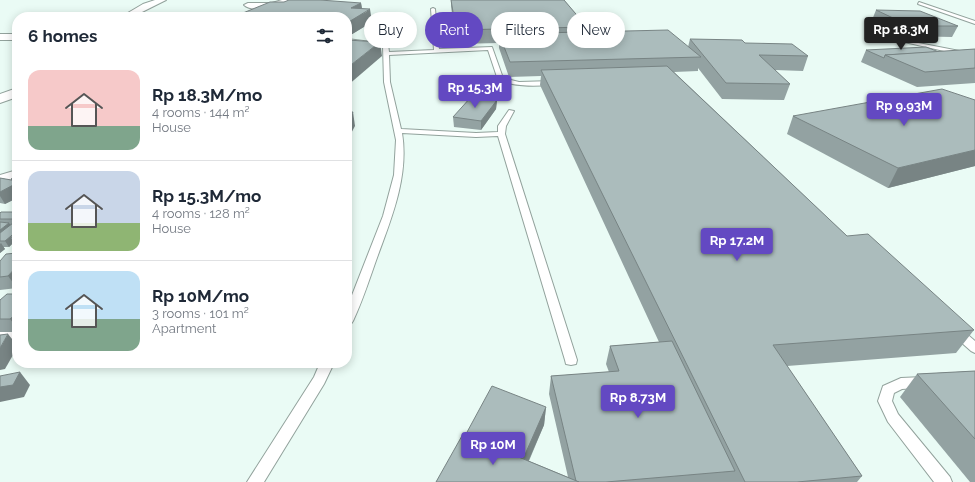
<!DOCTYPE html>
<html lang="en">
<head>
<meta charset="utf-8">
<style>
  body { margin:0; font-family:Raleway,sans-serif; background:#f6f6f7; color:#1f2937; height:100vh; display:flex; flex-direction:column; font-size:15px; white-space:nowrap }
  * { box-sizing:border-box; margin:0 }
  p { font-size:13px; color:#747a83 }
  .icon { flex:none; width:22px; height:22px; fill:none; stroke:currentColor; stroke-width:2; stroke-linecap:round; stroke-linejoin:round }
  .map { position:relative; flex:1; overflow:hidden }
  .details { position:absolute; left:12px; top:12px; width:340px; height:356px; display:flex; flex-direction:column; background:#fff; border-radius:16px; box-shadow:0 2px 10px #0003 }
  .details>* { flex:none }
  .guide { position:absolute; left:364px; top:12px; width:380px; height:36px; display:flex; gap:8px }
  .price { position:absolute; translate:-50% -34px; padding:0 9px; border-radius:4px; background:#6349c2; color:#fff; font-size:13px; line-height:26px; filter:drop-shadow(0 1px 2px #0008) }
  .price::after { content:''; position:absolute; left:50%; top:24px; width:12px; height:9px; margin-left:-6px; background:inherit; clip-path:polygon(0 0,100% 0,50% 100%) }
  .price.active { background:#222; color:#fff }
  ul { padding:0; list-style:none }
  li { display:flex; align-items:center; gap:12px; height:100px; padding:0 16px }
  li+li { border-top:1px solid #e0e1e3 }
  li span { display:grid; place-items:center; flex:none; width:112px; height:80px; border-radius:12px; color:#555 }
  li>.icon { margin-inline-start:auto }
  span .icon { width:48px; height:48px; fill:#fffc; stroke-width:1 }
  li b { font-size:17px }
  h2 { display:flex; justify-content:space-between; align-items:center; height:48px; padding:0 16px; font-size:17px }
  .chip { padding:0 14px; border-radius:18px; background:#fff; box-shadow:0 2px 10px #0003; font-size:14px; line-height:36px }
  .chip.active { background:#6349c2; color:#fff }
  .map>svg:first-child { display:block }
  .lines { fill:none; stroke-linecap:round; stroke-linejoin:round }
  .lane-casing { stroke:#92a29c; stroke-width:2 }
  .street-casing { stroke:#92a29c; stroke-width:2 }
  .lane { fill:#fff; fill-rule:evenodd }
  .street { fill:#fff; fill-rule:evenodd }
  .wall { fill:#93a2a2 }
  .shaded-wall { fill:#788484 }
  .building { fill:#abbcbc; stroke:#788484 }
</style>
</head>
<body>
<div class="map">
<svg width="975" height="482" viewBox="0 0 975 482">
  <rect width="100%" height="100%" fill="#eafbf5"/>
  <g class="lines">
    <defs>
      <g id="lane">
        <polygon points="919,2 975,21 975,24 918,4"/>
        <path d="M433,8l2,1 4,40 53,-2 11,31 16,4 34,-1 3,2 -3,2c-19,1 -37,2 -55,-5l-10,-30 -99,5 1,27 11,47 75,4 22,-1v-6l11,-16 5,1 -8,15 -1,8 72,226 -1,4 -5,1 -5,-1 -1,-4 -67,-224 -22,1 -74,-4c7,42 -10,84 -24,122 -8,22 -15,45 -25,66l-2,3 -4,1v-17l36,-92 11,-41 2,-35 -12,-58 -1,-36 -36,-3v-4l41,5 1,8 45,-2 -3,-41z"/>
        <polygon points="898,39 975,54 975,58 900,41 898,40"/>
        <polygon points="957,327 961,329 975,341 975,353 971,351 953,335 951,332 953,329"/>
        <polygon points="320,363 334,363 324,384 264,482 247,482 314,377"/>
        <polygon points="923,377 928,379 930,383 928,387 902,389 894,393 892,401 898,414 950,477 952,482 934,482 888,422 878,401 883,386 901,378"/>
      </g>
      <g id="street">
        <polygon points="155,0 166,0 132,17 121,17 143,4"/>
        <path d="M282,0h11c-8,8 -40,13 -49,5l4,-2h24z"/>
        <rect x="0" y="34" width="17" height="6"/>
        <polygon points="17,88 17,97 0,103 0,94"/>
        <polygon points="17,170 17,181 0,186 0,175"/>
        <polygon points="17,329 17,347 0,350 0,332"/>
      </g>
    </defs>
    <use href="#lane" class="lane-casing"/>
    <use href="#street" class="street-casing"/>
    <use href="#lane" class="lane"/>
    <use href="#street" class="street"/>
  </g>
  <g class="wall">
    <polygon points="451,0 564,0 587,27 586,32 688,47 690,39 745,43 808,56 803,71 775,70 790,84 784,100 722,99 698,68 698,71 674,72 847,236 974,330 956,353 787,366 862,476 857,482 436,482 466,434 546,407 544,425 529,461 568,477 549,394 551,376 609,372 606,364 610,346 659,342 540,85 541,76 509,77 499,48 499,43 456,44 451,6"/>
    <polygon points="284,2 361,3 362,9 372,22 349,36 347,36 347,17 238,17 238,15"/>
    <polygon points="876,10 958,26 952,37 905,36 872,20"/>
    <polygon points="975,49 975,83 917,87 861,62 866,50 939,52"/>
    <polygon points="497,100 496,109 481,130 454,127 453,117"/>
    <polygon points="975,100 975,166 888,188 787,134 793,116"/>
    <polygon points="17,176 17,198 5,204 0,203 0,178 11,180 11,179"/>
    <polygon points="17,201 17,207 14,202"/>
    <polygon points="17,212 17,243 14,243 14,242 9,247 3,247 5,249 0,253 0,213"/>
    <polygon points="0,261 17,288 0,290"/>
    <polygon points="17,294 17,332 0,332 0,300"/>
    <polygon points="975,371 975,482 970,482 900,397 917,374"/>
  </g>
  <g class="shaded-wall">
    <polygon points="361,3 363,14 370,9 372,22 349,36 347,23 351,8"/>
    <polygon points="380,42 382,56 347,86 347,68"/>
    <polygon points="497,100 496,109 481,130 481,121"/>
    <polygon points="353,112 355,126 347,141 347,123"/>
    <polygon points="975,150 975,166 888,188 898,168"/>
    <polygon points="17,183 17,198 5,204 0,196 0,192"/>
    <polygon points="9,223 13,228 0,239 0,230"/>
    <polygon points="17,231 17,238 10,237 14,242 9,247 5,241"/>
    <polygon points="1,243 5,249 0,253 0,244"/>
    <polygon points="17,266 17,288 8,276"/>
    <polygon points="17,313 17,328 10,319"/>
    <polygon points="8,334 17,345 17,348 5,369 0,370 0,348"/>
    <polygon points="20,372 30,385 24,397 0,402 0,387"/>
    <polygon points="546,407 544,425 520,480 521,463"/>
  </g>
  <g class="building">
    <polygon points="289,0 320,0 361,3 351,8 370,9 347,23 347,17 268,17 238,15 270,2 284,2"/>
    <polygon points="451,0 564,0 587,27 456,30"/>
    <polygon points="876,10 920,11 958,26 910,26"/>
    <polygon points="668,30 701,57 510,62 499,34"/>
    <polygon points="690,39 742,40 745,43 792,44 808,56 759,55 790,84 726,83"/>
    <polygon points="347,40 380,42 347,68"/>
    <polygon points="926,47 939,52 885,55 884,58 866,50"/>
    <polygon points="975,49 975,68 925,72 885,55"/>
    <polygon points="667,66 847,236 868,234 974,330 773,345 862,476 797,482 745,482 541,70"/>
    <polygon points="942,89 975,100 975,150 898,168 793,116"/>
    <polygon points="471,97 497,100 481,121 453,117"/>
    <polygon points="347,112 353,112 347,123"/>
    <polygon points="17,176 17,181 11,179"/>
    <polygon points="0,178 17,181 17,183 0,192"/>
    <polygon points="1,212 17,212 17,218 15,219 0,219 0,213"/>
    <polygon points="0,222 9,223 0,230"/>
    <polygon points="13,223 17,223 17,231 5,241 0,241 0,233"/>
    <polygon points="17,232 17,238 10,237"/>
    <polygon points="17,253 17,266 8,276 0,277 0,261 6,254"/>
    <polygon points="7,294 17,294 17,313 10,319 0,319 0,300"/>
    <polygon points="8,334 0,348 0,335"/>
    <polygon points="672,341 735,471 606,482 579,482 576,481 551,376 619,371 610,346"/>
    <polygon points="975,371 975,439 917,374"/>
    <polygon points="20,372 13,385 0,387 0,376"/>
    <polygon points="492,386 546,407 523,459 466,434"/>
    <polygon points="463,434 579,482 436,482"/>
  </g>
</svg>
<b class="price active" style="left:901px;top:51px">Rp 18.3M</b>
<b class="price" style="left:475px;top:109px">Rp 15.3M</b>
<b class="price" style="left:904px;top:127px">Rp 9.93M</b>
<b class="price" style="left:737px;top:262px">Rp 17.2M</b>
<b class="price" style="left:638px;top:419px">Rp 8.73M</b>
<b class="price" style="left:493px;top:466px">Rp 10M</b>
<div class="guide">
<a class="chip">Buy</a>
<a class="chip active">Rent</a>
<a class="chip">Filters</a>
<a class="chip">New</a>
</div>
<section class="details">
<h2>6 homes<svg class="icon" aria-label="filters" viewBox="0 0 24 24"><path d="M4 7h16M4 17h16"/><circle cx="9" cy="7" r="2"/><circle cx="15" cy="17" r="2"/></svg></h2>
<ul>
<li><span style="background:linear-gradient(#f6c9c9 70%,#7fa58c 0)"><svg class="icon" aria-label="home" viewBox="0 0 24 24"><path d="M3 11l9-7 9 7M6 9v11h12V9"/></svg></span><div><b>Rp 18.3M/mo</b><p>4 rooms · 144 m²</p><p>House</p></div></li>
<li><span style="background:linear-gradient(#c9d6e8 65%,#8fb573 0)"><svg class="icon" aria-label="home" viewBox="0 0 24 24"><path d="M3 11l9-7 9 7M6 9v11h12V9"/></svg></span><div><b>Rp 15.3M/mo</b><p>4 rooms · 128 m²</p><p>House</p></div></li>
<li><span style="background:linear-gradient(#bfe0f5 60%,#7fa58c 0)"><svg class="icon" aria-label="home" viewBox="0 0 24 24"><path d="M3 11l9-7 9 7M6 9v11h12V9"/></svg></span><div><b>Rp 10M/mo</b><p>3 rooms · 101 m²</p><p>Apartment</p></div></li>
</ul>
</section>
</div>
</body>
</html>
